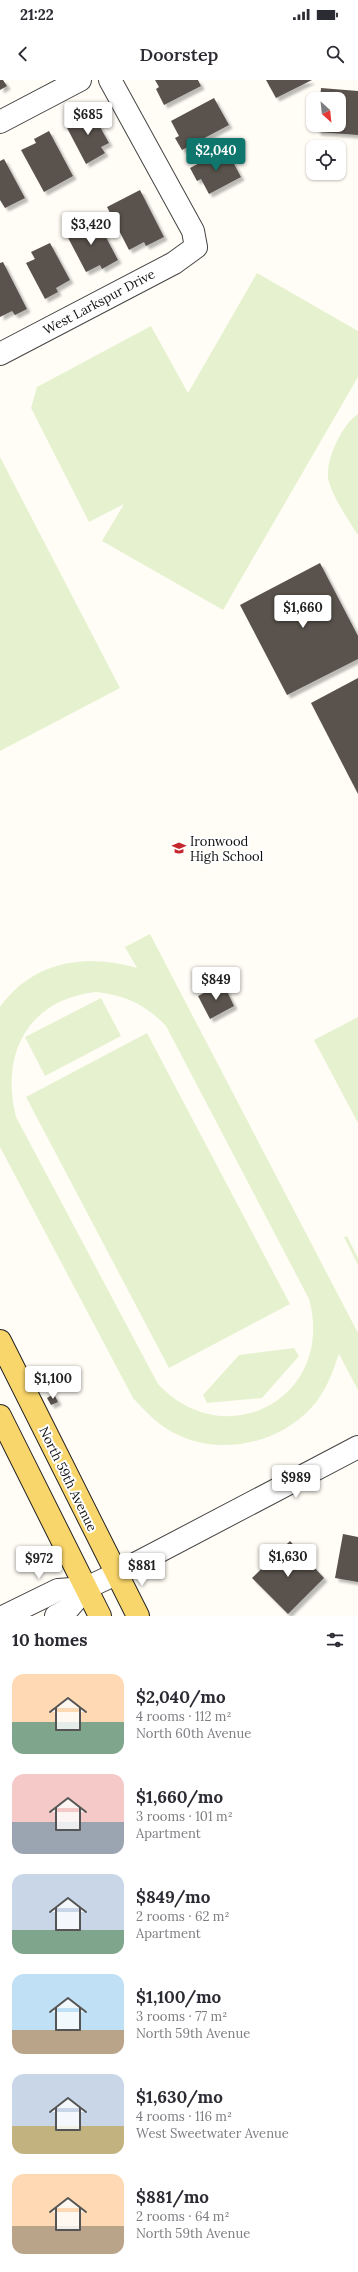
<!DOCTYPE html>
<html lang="en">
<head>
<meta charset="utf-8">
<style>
  body { margin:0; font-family:Lora,serif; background:#f2f2f3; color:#2b2b33; height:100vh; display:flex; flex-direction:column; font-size:15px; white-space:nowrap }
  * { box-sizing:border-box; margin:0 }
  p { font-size:13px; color:#7c7c81 }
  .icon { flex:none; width:22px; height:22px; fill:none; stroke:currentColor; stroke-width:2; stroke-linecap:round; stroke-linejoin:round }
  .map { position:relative; height:1536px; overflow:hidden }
  .side { display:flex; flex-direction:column; background:#fff; flex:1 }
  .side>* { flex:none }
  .needle { width:26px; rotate:153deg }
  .controls { position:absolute; left:306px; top:12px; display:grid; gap:8px }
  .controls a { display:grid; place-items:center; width:40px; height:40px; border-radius:8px; background:#fff; box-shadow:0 1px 3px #0004; font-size:20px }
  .price { position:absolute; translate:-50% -34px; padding:0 9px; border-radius:4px; background:#fff; color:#222; font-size:13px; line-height:26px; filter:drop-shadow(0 1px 2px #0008) }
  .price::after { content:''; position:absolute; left:50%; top:24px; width:12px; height:9px; margin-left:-6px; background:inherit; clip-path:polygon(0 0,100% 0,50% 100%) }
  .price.on { background:#0f766e; color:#fff }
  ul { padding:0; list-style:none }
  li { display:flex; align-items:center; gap:12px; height:100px; padding:0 12px }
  li span { display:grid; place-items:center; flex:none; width:112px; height:80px; border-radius:12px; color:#555 }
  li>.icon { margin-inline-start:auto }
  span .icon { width:48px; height:48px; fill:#fffc; stroke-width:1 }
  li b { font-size:17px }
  h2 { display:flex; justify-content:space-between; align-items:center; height:48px; padding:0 12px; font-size:17px }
  .status { display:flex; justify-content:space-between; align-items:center; height:28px; padding:0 20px; background:#fff; direction:ltr }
  .status svg { height:11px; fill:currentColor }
  header { display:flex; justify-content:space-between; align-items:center; height:52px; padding:0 12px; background:#fff; font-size:18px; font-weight:600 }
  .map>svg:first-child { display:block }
  .pitch { fill:#e6f2cf; fill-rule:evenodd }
  .building { fill:#5a524d; filter:url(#shadow) }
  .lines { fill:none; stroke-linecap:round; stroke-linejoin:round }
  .minor-casing { stroke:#444; stroke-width:24 }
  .major-casing { stroke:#222; stroke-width:24 }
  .minor { stroke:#fff; stroke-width:22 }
  .major { stroke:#f9d66b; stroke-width:22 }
  .labels { text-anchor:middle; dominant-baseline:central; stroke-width:4; stroke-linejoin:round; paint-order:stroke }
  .street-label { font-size:13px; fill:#111; stroke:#fff }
  .poi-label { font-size:13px; fill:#111; stroke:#fff; text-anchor:start }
</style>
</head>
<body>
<div class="status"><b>21:22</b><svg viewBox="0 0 49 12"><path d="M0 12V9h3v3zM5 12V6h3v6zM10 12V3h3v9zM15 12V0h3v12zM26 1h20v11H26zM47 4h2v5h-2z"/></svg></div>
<header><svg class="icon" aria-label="back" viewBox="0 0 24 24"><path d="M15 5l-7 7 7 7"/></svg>Doorstep<svg class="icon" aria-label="search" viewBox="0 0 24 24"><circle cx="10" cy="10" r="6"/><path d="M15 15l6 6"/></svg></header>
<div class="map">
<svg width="358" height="1536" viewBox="0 0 358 1536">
  <defs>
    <filter id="shadow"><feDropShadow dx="3.5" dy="3.5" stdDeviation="1" flood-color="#0004"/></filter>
  </defs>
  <rect width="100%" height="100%" fill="#fffdf5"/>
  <g class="pitch">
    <polygon points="257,193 358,251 358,297 223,530 102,461 124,424 89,442 31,328 37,307 151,246 188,313"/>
    <path d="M358,334v120h-1c-9,-16 -23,-34 -28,-52 -6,-18 13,-58 29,-68z"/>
    <polygon points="0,377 120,608 0,671"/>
    <path d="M150,854l208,399v57l-19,-36c-6,17 -11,32 -22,47 -33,43 -98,57 -145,31 -16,-9 -27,-21 -39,-34l-133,-251v-140c33,-46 86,-54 137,-39l-12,-21zM96,912c29,3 50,13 70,34l143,273c27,97 -82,158 -151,85l-142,-267c-16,-64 13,-118 80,-125z"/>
    <polygon points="101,918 121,956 45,996 25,957"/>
    <polygon points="358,937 358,1043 314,960"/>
    <polygon points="147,953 290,1224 169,1288 26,1017"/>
    <polygon points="347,1156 358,1178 358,1185 344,1157"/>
    <polygon points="294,1268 299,1276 262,1318 207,1323 203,1315 239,1275"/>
  </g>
  <g class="building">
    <polygon points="0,0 3,0 7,6 0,10"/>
    <polygon points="155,0 198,0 201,6 164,25 156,9 159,7"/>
    <polygon points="266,0 312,0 276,18"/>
    <polygon points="321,8 358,11 358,55 317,52 318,45 339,45 339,19 320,19"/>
    <polygon points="214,18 229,45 182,70 175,58 179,56 171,41"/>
    <polygon points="90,29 109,63 101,67 105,73 86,84 66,46 80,39 78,35"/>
    <polygon points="49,51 73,96 44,112 21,70 36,63 34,59"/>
    <polygon points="226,69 241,97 209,114 201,99 197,101 190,88"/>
    <polygon points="4,79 25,118 5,128 0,120 0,81"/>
    <polygon points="140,110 164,157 146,166 144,162 129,170 107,127"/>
    <polygon points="85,141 89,149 99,144 118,180 102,189 100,185 86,192 65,152"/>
    <polygon points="50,163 70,200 56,208 58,212 45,219 26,183 35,179 31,172"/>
    <polygon points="3,182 27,229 15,235 12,231 0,237 0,183"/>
    <polygon points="320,483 358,556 358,579 287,615 240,525"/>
    <polygon points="358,598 358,714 311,623"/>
    <polygon points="223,903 234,926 210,939 198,916"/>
    <polygon points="54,1314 58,1322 51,1325 47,1318"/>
    <polygon points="343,1454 358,1457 358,1502 335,1498"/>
    <polygon points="290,1461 324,1498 288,1534 252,1498"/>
  </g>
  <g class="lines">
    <defs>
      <g id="minor">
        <polyline points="0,42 80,0"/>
        <polyline points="0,274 174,183 196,167 193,151 110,0"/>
        <polyline points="5,1536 58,1510 86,1508 116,1494 358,1367"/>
        <polyline points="56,1536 67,1530 86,1508"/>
      </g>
      <g id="major">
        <polyline points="0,1261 138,1536"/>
        <polyline points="0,1336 100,1536"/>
      </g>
    </defs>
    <use href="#minor" class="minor-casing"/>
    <use href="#major" class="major-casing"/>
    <use href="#minor" class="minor"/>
    <use href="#major" class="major"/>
  </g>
  <defs>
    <symbol id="school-bare" viewBox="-9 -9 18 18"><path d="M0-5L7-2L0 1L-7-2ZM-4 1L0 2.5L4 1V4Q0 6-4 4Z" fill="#c4262e" stroke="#fff" stroke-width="2.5" paint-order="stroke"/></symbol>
  </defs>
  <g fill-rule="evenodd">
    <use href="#school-bare" x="169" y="758" width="20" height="20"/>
  </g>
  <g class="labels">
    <g class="street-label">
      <text transform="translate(99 222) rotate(-28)">West Larkspur Drive</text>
      <text transform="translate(68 1399) rotate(64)">North 59th Avenue</text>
    </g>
    <g class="poi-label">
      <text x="190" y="761">Ironwood<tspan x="190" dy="15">High School</tspan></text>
    </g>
  </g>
</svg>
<div class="controls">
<a><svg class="needle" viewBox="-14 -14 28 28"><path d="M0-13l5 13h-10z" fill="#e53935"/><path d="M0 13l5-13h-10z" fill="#7c7c81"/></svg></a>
<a><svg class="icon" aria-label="locate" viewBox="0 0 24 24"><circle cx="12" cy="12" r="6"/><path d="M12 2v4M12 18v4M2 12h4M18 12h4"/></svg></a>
</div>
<b class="price" style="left:88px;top:56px">$685</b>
<b class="price on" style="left:216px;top:92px">$2,040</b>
<b class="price" style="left:91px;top:166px">$3,420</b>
<b class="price" style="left:303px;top:549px">$1,660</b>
<b class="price" style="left:216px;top:921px">$849</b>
<b class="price" style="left:53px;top:1320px">$1,100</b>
<b class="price" style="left:296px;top:1419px">$989</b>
<b class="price" style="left:288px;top:1498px">$1,630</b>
<b class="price" style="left:39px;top:1500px">$972</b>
<b class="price" style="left:142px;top:1507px">$881</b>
</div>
<section class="side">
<h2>10 homes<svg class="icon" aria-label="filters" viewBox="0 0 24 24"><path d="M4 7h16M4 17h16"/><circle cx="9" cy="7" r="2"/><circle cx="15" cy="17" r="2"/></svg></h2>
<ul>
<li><span style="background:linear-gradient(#ffd9b3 60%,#7fa58c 0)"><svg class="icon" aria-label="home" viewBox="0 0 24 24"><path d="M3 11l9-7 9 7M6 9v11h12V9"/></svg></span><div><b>$2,040/mo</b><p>4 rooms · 112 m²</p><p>North 60th Avenue</p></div></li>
<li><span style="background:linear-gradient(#f6c9c9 60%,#9aa5b1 0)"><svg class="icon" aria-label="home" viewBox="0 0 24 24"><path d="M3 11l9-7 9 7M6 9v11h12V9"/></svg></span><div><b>$1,660/mo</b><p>3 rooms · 101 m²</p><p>Apartment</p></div></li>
<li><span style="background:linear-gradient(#c9d6e8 70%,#7fa58c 0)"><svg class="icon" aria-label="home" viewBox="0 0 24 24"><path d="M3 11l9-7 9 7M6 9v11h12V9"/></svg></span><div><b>$849/mo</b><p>2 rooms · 62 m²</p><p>Apartment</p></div></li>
<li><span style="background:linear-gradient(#bfe0f5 70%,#b9a48a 0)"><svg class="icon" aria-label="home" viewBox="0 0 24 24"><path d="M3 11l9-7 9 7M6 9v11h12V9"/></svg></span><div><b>$1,100/mo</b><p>3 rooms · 77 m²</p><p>North 59th Avenue</p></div></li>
<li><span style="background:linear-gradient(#c9d6e8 65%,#c2b280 0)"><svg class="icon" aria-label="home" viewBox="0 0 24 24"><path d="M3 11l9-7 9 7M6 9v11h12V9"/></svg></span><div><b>$1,630/mo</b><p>4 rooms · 116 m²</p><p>West Sweetwater Avenue</p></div></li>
<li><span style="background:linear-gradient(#ffd9b3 65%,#b9a48a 0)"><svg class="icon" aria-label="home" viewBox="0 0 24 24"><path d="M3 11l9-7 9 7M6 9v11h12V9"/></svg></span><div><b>$881/mo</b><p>2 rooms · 64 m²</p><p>North 59th Avenue</p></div></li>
</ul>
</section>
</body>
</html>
